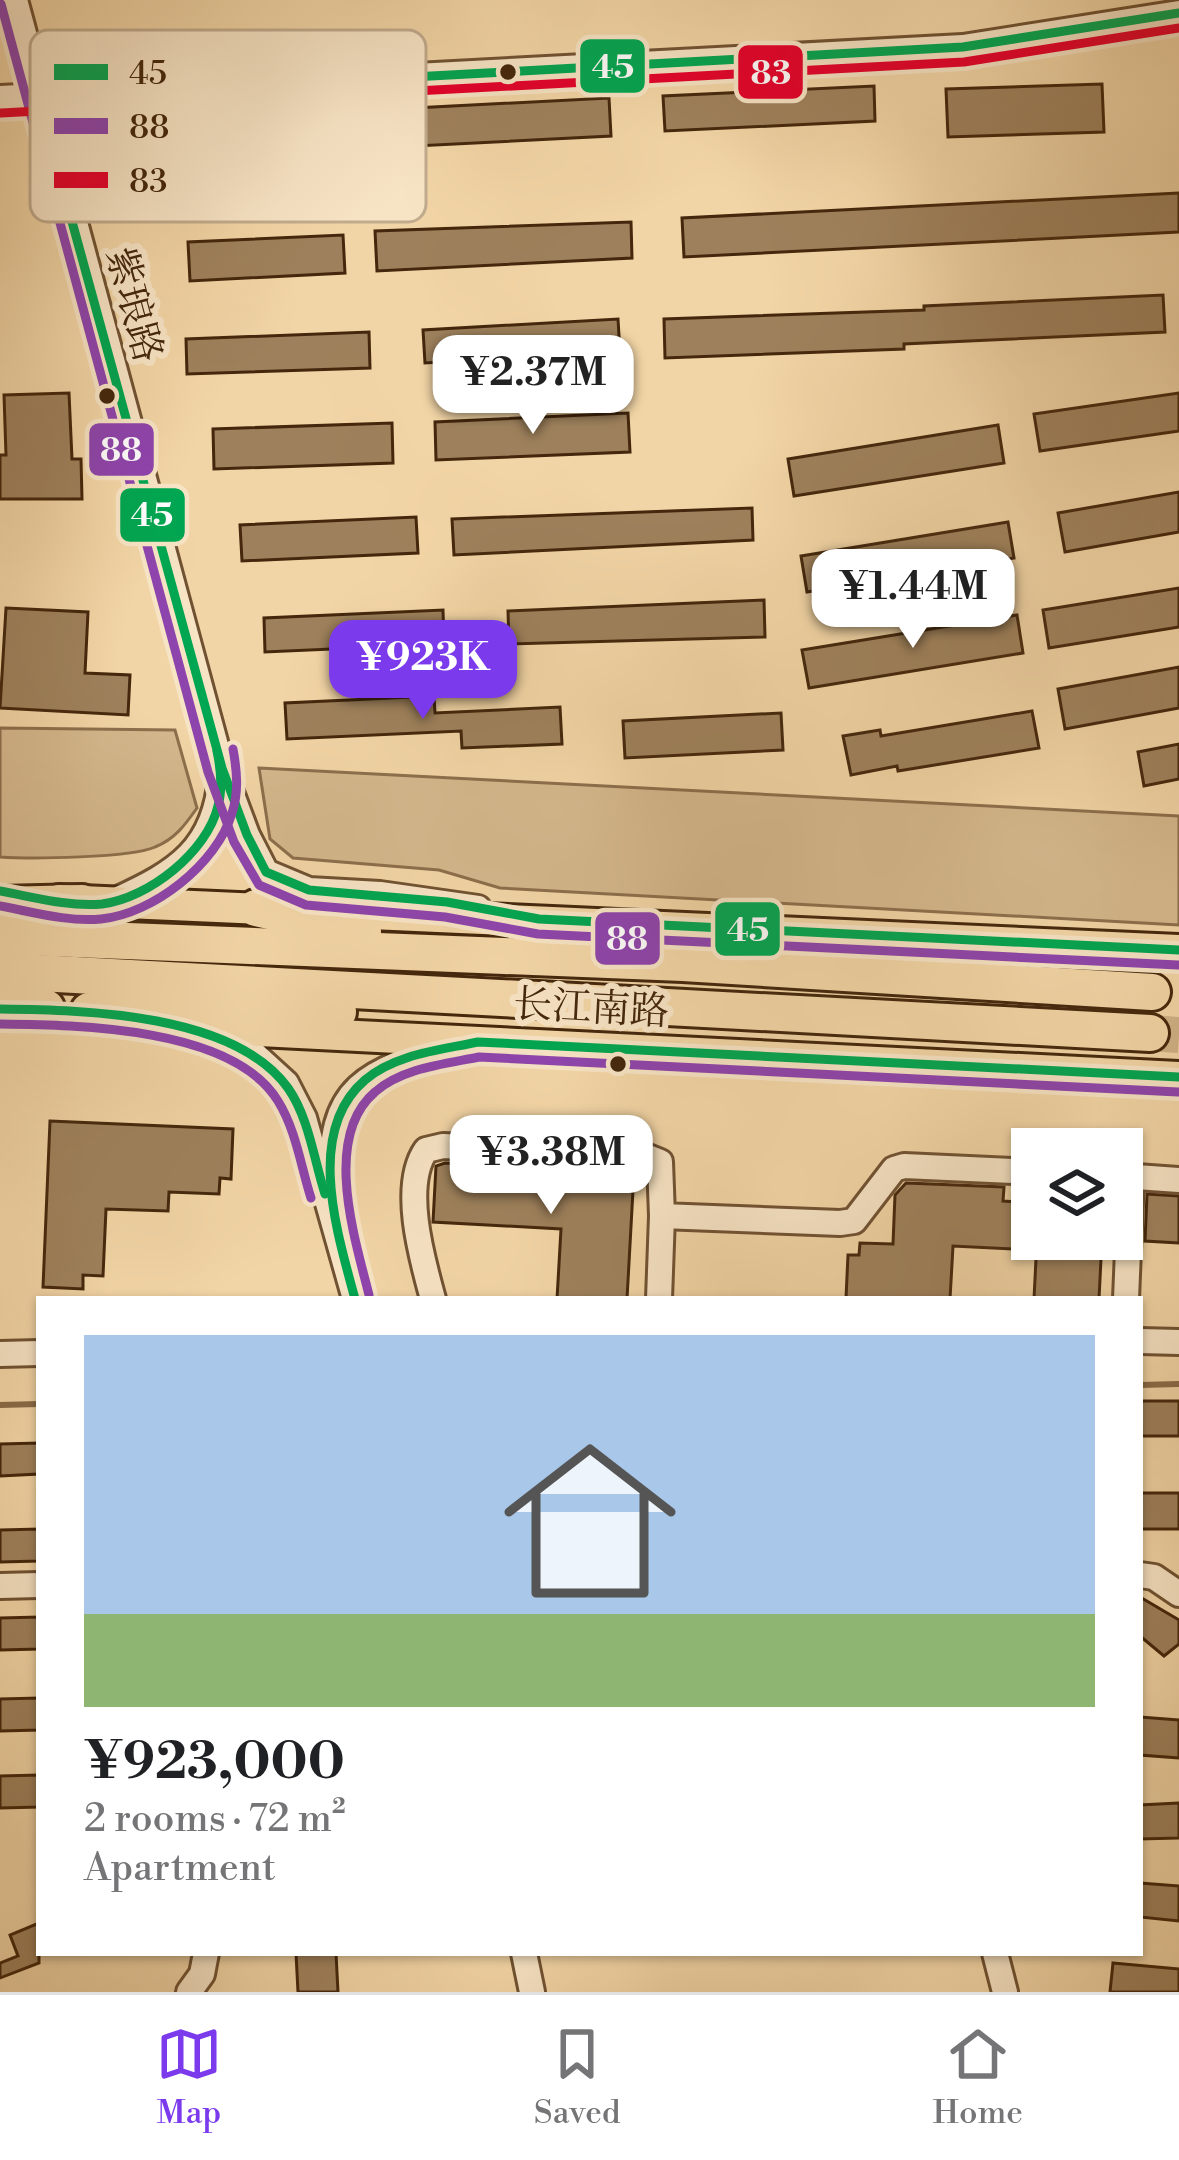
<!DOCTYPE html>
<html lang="en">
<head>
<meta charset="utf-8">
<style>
  body { margin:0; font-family:"Libre Bodoni","Noto Serif SC",serif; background:#f2f2f2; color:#202124; height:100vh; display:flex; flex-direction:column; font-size:45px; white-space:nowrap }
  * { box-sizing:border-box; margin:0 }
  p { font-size:39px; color:#757577 }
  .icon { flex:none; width:66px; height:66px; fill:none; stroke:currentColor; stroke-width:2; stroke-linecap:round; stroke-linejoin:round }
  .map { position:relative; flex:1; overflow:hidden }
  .sheet { position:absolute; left:36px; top:1296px; width:1107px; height:660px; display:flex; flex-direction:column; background:#fff; border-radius:0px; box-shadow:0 3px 9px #0004 }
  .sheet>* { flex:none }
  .controls { position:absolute; left:1011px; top:1128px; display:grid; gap:24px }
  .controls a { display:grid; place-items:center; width:132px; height:132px; border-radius:0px; background:#fff; box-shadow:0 3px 9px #0004; font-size:60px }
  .price { position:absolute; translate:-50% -102px; padding:0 27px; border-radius:24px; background:#fff; color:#222; font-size:39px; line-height:78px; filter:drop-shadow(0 3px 6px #0008) }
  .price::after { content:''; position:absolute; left:50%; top:72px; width:36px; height:27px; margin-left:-18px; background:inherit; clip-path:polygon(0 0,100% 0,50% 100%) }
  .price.on { background:#7c3aed; color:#fff }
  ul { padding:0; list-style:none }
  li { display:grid; align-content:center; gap:24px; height:636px; padding:0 48px }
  li span { display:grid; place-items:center; height:372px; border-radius:0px; color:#555 }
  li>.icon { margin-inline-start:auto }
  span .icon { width:216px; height:216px; fill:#fffc; stroke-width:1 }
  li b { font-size:51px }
  .tabs { display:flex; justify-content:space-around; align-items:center; height:168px; border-top:3px solid #e0e0e0; background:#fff; font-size:33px; color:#757577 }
  .tabs a { display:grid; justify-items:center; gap:6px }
  .tabs .on { color:#7c3aed }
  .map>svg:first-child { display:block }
  .green { fill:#d4b78c; stroke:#8c6f4c; stroke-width:3 }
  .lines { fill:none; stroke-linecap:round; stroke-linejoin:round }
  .stream { stroke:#896c49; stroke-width:6 }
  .building { fill:#9e815c; stroke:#44270c; stroke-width:3 }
  .highway-tunnel { stroke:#cfb287; stroke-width:36; stroke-dasharray:36 18; stroke-linecap:butt }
  .minor-casing { stroke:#705232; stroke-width:30 }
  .major-casing { stroke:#44270c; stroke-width:36 }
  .highway-casing { stroke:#44270c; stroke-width:42 }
  .minor { stroke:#f7e4c5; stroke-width:24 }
  .major { stroke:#f2d5a6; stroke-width:30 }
  .highway { stroke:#f2d5a6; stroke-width:36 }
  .bus-1-casing { stroke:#f7e4c5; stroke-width:18 }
  .bus-2-casing { stroke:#f7e4c5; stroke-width:18 }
  .bus-3-casing { stroke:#f7e4c5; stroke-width:18 }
  .bus-1 { stroke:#00a651; stroke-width:9 }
  .bus-2 { stroke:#8e44ad; stroke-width:9 }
  .bus-3 { stroke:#e4002b; stroke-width:9 }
  .bus-dot { fill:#44270c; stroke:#f7e4c5; stroke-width:4.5 }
  .labels { text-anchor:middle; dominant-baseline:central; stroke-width:12; stroke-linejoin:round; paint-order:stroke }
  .street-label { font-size:39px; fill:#44270c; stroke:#f7e4c5 }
  .key { fill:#f7e4c5; stroke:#c1ab8e; stroke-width:3 }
  .key-label { font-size:33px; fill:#44270c }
  .line-badge { stroke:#f7e4c5; stroke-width:4.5 }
  .badge-label { font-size:33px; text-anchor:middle; font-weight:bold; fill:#fff }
</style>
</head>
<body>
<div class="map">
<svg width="1179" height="1992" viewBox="0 0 1179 1992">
  <rect width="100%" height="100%" fill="#f2d5a6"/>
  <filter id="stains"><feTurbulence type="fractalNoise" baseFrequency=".00167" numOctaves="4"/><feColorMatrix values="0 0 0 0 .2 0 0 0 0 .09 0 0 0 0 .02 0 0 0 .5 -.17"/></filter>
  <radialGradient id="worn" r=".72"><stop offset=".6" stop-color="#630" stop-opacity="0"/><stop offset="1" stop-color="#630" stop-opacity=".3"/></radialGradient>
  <g class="green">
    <path d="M0,728l175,2 22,78c-12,17 -22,31 -42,39 -24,11 -125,12 -155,10z"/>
    <polygon points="259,768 1179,816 1179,925 500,888 439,870 293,858 270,839"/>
  </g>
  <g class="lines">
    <g class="stream">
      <polyline points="1140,1385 1179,1384"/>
      <polyline points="0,1405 39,1404"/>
    </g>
  </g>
  <g class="building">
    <polygon points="1102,84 1104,132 948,137 946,89"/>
    <polygon points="874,86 875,121 665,131 663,96"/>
    <polygon points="609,98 611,136 396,147 395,109"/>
    <polygon points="1179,193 1179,232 684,257 682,218"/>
    <polygon points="631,222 632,258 377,271 375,231"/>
    <polygon points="343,235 345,273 190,281 188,242"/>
    <polygon points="1163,295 1165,332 904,344 904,349 665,358 664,319 924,310 924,306"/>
    <polygon points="618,319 620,352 425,363 423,330"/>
    <polygon points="369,332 370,368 187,374 186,339"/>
    <polygon points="69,393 72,459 81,459 82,499 0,499 0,455 6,455 4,395"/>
    <polygon points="1179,393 1179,431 1040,451 1034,414"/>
    <polygon points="628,413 630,452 436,460 435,422"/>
    <polygon points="392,423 393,463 214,469 213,429"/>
    <polygon points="998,425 1004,463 794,496 788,459"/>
    <polygon points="1179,492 1179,532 1065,552 1058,513"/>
    <polygon points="752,508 753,540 454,555 452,519"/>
    <polygon points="416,517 418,553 242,561 240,525"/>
    <polygon points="1008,522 1014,558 807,592 801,556"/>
    <polygon points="1179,588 1179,627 1049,648 1043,610"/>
    <polygon points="764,600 765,637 509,644 508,611"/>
    <polygon points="6,608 88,612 85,673 130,675 128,715 0,708"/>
    <polygon points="443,610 444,644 265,652 264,618"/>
    <polygon points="1017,615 1023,653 809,688 802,650"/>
    <polygon points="1179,667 1179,708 1065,729 1058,689"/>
    <polygon points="434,696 435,713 560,707 562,744 462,748 461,731 287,739 285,703"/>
    <polygon points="1032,711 1039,748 898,771 897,766 851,775 843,736 880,730 881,736"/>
    <polygon points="781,713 783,750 625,758 623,721"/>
    <polygon points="1179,744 1179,779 1144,786 1138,752"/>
    <polygon points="50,1121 233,1129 231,1179 220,1178 219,1194 169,1192 168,1211 106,1209 103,1276 83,1275 83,1289 43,1287"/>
    <polygon points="445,1163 634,1172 627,1299 557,1299 561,1229 433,1222 436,1166"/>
    <polygon points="906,1183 1004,1187 1003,1201 1032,1203 1032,1250 953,1246 950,1299 846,1298 848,1255 859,1255 860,1243 893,1244 895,1195"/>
    <polygon points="1147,1194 1179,1196 1179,1243 1145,1241"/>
    <polygon points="1037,1239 1102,1239 1099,1299 1034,1299"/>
    <rect x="1140" y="1401" width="39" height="35"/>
    <polygon points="39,1443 39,1474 0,1476 0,1444"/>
    <rect x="1140" y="1493" width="39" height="36"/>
    <polygon points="39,1529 39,1561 0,1562 0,1530"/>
    <polygon points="1140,1597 1179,1620 1179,1644 1164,1656 1140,1636"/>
    <polygon points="39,1617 39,1649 0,1650 0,1618"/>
    <polygon points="39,1698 39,1730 0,1731 0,1699"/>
    <polygon points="1140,1717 1179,1720 1179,1758 1140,1755"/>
    <polygon points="39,1775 39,1807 0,1808 0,1776"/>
    <polygon points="1179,1803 1179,1838 1140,1839 1140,1805"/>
    <polygon points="1140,1883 1179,1886 1179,1921 1140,1917"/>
    <polygon points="39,1923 39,1963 0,1978 0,1963 18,1956 10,1935"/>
    <polygon points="296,1953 336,1953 338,1992 298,1992"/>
    <polygon points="1113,1963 1179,1969 1179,1992 1110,1992"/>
  </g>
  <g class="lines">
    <polyline class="highway-tunnel" points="1150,1033 1179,1035"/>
    <defs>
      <g id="minor">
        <polyline points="15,0 222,768 247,835 266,872 309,890 380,894 478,908"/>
        <polyline points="0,98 963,47 1179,13"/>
        <path d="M116,900c62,-28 99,-52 105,-123"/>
        <polyline points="201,1034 252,1052 286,1083 304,1118 355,1299"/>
        <polyline points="1122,1176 1179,1180"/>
        <path d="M333,1185c-7,-99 35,-116 121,-137"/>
        <path d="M433,1299c-11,-40 -32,-113 -7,-149l17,-4 202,10 15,6 2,54 178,7 14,-2 40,-52 10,-3 128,6"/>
        <polyline points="659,1299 662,1216"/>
        <polyline points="1126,1299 1131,1177"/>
        <polyline points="1140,1341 1179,1342"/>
        <polyline points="0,1354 39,1353"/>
        <polyline points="1140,1575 1154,1577 1179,1594"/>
        <polyline points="0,1586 39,1585"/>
        <polyline points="524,1953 532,1992"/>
        <polyline points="995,1953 1005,1992"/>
        <polyline points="189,1992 202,1974 206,1953"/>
      </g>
      <g id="major">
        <polyline points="59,900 1179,950"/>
        <polyline points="197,1028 1179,1077"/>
      </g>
      <g id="highway">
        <polyline points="0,905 82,903"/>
        <polyline points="256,908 363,932"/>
        <polyline points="0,936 683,963 1152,992"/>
        <polyline points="0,971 1150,1033"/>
        <polyline points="0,1003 46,1008"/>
        <polyline points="89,1011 338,1012"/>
      </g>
    </defs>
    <use href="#minor" class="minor-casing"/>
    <use href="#major" class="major-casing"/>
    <use href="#highway" class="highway-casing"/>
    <use href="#minor" class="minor"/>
    <use href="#major" class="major"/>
    <use href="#highway" class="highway"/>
    <defs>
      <g id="bus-1">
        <polyline points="44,97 71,218 222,768 247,835 266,872 309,890 447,902 539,919 1179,950"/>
        <polyline points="44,97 963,47 1179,13"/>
        <path d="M0,891c33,6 68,16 102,13 47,-6 105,-52 116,-98 5,-18 3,-36 -1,-55"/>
        <path d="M0,1009c84,1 234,4 288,79 21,30 26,72 37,106"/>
        <path d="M355,1299c-17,-64 -51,-167 10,-219 30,-26 76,-30 113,-38l701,35"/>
      </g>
      <g id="bus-2">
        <polyline points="1,4 208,772 234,842 259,885 306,905 445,917 538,934 1178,965"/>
        <path d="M0,906c33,6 67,16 101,13 52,-5 116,-55 131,-106 7,-21 5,-42 1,-64"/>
        <path d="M0,1024c78,1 233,3 278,77 18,29 23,66 33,97"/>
        <path d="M369,1295c-14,-56 -47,-158 6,-203 27,-24 70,-28 104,-35l699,35"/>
      </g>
      <polyline id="bus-3" points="1,113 964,62 1179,28"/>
    </defs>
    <use href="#bus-1" class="bus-1-casing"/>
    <use href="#bus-2" class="bus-2-casing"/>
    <use href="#bus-3" class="bus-3-casing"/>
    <use href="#bus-1" class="bus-1"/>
    <use href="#bus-2" class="bus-2"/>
    <use href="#bus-3" class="bus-3"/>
  </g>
  <g class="bus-dot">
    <circle cx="508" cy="72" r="10"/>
    <circle cx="107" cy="396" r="10"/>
    <circle cx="618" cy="1064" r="10"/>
  </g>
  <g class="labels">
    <g class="street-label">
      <text transform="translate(133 305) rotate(75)">紫琅路</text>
      <text transform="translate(591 1009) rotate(3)">长江南路</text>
    </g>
  </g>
  <rect x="30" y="30" width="396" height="192" rx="18" class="key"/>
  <rect x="54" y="64" width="54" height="16" fill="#00a651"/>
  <rect x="54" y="118" width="54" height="16" fill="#8e44ad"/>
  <rect x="54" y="172" width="54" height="16" fill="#e4002b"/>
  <g class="key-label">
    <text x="129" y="84">45</text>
    <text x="129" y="138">88</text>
    <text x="129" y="192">83</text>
  </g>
  <g class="line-badge">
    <rect x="578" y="37" width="69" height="58" rx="12" fill="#00a651"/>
    <rect x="736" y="43" width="69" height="58" rx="12" fill="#e4002b"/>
    <rect x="87" y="421" width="69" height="57" rx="12" fill="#8e44ad"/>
    <rect x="118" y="486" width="69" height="58" rx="12" fill="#00a651"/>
    <rect x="713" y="900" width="69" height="58" rx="12" fill="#00a651"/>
    <rect x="593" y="910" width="69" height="57" rx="12" fill="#8e44ad"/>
  </g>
  <g class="badge-label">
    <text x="613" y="78">45</text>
    <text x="771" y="84">83</text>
    <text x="121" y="461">88</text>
    <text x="152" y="526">45</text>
    <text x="748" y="941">45</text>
    <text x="627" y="950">88</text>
  </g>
  <rect width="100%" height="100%" filter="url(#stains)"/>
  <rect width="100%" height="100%" fill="url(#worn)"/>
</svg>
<div class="controls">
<a><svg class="icon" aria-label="layers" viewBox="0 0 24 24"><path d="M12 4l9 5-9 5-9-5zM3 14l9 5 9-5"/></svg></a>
</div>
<b class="price" style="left:533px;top:437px">¥2.37M</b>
<b class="price" style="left:913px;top:651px">¥1.44M</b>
<b class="price on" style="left:423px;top:722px">¥923K</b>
<b class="price" style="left:551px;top:1217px">¥3.38M</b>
<section class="sheet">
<ul>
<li><span style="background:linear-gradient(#a9c7e8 75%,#8fb573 0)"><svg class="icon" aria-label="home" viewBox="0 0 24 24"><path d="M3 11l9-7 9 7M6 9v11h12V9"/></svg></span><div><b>¥923,000</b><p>2 rooms · 72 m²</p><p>Apartment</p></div></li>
</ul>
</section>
</div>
<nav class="tabs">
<a class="on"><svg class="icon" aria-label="map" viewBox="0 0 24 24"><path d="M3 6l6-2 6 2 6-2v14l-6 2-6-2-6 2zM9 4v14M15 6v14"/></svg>Map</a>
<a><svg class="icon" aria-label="saved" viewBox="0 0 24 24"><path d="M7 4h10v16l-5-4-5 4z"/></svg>Saved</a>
<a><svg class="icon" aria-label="home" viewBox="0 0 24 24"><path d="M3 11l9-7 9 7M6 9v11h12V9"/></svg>Home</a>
</nav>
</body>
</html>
